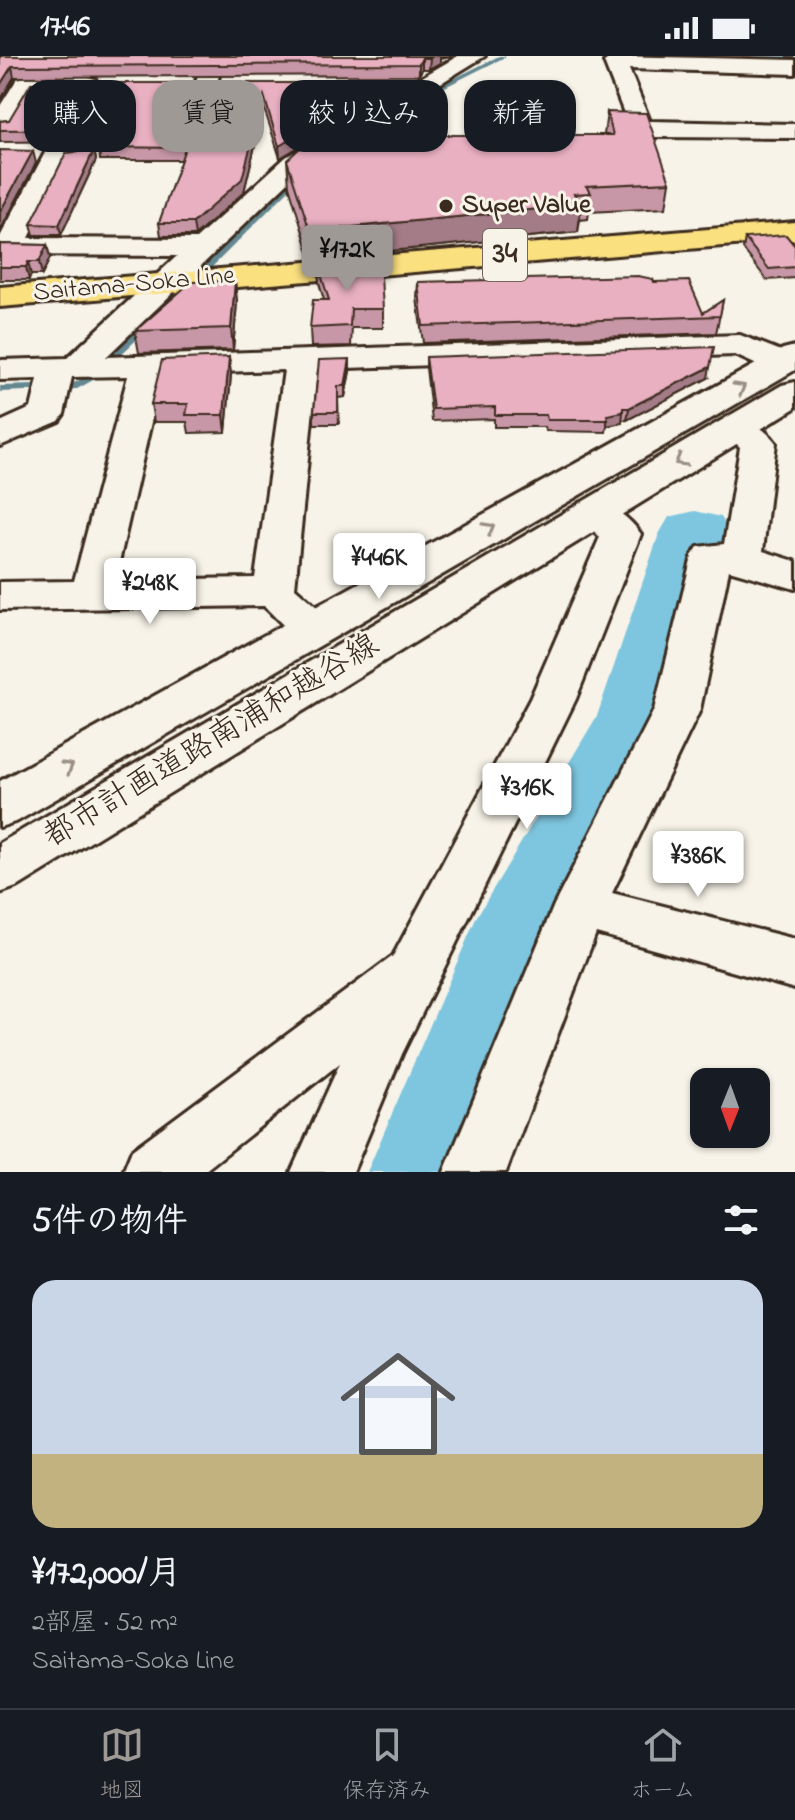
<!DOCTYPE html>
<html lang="ja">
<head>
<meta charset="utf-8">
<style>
  body { margin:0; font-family:"Indie Flower","Klee One",sans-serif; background:#242831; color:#f1f3f6; height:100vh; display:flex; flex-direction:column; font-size:30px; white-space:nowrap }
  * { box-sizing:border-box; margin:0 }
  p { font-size:26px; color:#9ea1a6 }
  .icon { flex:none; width:44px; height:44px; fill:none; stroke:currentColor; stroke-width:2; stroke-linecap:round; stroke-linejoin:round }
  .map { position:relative; height:1116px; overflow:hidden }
  .side { display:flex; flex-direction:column; background:#171b24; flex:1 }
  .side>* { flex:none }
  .banner { position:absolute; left:24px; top:24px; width:748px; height:72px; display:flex; gap:16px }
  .needle { width:52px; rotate:181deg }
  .controls { position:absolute; left:690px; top:1012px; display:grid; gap:16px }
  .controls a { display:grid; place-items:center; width:80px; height:80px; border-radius:16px; background:#171b24; box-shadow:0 2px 6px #0004; font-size:40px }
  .price { position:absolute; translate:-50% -68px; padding:0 18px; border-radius:8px; background:#fff; color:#222; font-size:26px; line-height:52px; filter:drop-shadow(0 2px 4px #0008) }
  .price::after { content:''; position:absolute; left:50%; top:48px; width:24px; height:18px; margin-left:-12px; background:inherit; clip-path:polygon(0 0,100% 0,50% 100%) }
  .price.selected { background:#9f9995; color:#111 }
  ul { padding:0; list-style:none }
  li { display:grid; align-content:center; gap:16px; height:424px; padding:0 32px }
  li span { display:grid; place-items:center; height:248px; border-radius:24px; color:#555 }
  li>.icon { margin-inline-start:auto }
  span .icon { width:144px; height:144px; fill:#fffc; stroke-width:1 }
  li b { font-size:34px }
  h2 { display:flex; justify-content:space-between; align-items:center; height:96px; padding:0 32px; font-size:34px }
  .chip { padding:0 28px; border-radius:24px; background:#171b24; box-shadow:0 2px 6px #0004; font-size:28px; line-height:72px }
  .chip.selected { background:#9f9995; color:#111 }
  .status { display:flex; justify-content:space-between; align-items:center; height:56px; padding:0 40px; background:#171b24; direction:ltr }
  .status svg { height:22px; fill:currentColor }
  .tabs { display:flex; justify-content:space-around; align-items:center; height:112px; border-top:2px solid #363941; background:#171b24; font-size:22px; color:#9ea1a6 }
  .tabs a { display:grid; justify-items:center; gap:4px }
  .tabs .selected { color:#9f9995 }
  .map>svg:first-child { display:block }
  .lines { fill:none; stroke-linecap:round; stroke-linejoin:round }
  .stream { fill:#638892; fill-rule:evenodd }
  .river { fill:#7ec6df; fill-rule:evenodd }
  .street-casing { stroke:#3b2a1e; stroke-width:6 }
  .secondary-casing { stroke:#3b2a1e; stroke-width:6 }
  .primary-casing { stroke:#3b2a1e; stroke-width:6 }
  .street { fill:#f7f3e8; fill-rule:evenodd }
  .secondary { fill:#f7f3e8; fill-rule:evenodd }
  .primary { fill:#fbe080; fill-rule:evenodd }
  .wall { fill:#c897a7; stroke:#3b2a1e; stroke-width:2 }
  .shaded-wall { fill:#a37b88; stroke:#3b2a1e; stroke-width:2 }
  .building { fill:#e9b0c2; stroke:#3b2a1e; stroke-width:2 }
  .oneway { stroke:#998e83 }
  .poi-dot { fill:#3b2a1e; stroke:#f7f3e8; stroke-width:3 }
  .labels { text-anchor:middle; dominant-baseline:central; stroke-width:6; stroke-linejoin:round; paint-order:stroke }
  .far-poi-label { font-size:26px; font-weight:bold; fill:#3b2a1e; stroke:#f7f3e8; text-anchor:start }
  .far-street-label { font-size:26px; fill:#3b2a1e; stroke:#f7f3e8 }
  .shield { fill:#f7f3e8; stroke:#73665b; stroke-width:2 }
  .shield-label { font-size:30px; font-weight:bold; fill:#3b2a1e }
  .street-label { font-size:32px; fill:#3b2a1e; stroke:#f7f3e8 }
</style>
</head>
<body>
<div class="status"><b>17:46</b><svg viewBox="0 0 49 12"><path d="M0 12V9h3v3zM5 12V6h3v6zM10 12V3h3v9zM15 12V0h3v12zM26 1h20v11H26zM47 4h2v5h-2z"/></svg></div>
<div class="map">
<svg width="795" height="1116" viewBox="0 0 795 1116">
  <rect width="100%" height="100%" fill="#f7f3e8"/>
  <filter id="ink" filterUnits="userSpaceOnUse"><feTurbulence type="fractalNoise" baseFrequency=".0125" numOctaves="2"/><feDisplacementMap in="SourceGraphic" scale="16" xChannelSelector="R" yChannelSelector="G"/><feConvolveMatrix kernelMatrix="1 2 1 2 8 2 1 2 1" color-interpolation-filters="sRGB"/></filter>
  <g filter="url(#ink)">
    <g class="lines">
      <g class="stream">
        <polygon points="499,0 507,0 433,37 383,69 378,68 429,35"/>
        <polygon points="295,119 302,121 198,225 192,225 192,221"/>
        <polygon points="147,266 152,269 150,271 95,323 77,333 0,336 0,330 72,328 89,319 144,267"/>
      </g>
      <g class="river">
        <polygon points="678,0 795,0 795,15 698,12 684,9"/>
        <polygon points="695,455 721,461 731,478 681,664 560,902 483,1116 367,1116 477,860 597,660 659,478 669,461"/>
      </g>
      <defs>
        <g id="street">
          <polygon points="205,0 227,0 214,33 198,33 195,28"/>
          <path d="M458,0h27l-181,111 -198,190 634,-22 54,21v14c-21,5 -40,-7 -59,-15l-418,14 -22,219 32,28 6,11 -6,11c-29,8 -43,-13 -63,-32l-264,4v-28l74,-1 54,-205 -56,1 -8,37 -5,7 -59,25v-24l31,-14 7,-29 -38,1v-20l67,-2 110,-102 -177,-1v-18l48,-90h18l4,5 -41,86 167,1 90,-82zM284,314l-29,208 -140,2 47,-206z"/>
          <polygon points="613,0 795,4 795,18 629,13 650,65 795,68 795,82 653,81 631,75 604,6"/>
          <polygon points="25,21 87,21 95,23 98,28 95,33 87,35 32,35 9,74 0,76 0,50 17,23"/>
          <path d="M736,361c16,4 31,13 40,26l-13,108 32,10v28l-66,-19 -29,140 -88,183 183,46v50l-199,-56 -90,239h-62l110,-267 100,-195 38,-154 6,-9 26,-3 16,-97 -22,-19 6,-7z"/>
          <path d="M593,444c19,5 37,18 48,34l-65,165 -174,355 -49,118h-62l49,-109 -137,109h-80l9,-22 261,-194 137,-257 70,-162 -26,-25 5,-9z"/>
        </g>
        <g id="secondary">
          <polygon points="795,290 795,314 18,765 0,771 0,725 783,293"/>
          <polygon points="795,326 795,352 19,830 0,837 0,787 782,329"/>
        </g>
        <polygon id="primary" points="795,166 795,184 0,251 0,231"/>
      </defs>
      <use href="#street" class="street-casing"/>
      <use href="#secondary" class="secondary-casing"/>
      <use href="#primary" class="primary-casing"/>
      <use href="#street" class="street"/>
      <use href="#secondary" class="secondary"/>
      <use href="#primary" class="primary"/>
    </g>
    <g class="wall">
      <polygon points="0,0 440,2 440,7 429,13 422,13 419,19 14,21"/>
      <polygon points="386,27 386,39 280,102 264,52 244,136 195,180 161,180 159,167 181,104 100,104 99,90 90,85 0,86 0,65"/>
      <polygon points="607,56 670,126 666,152 589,156 588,163 580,164 578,176 311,203 289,130 287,104 392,60 391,79 604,79"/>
      <polygon points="94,94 96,104 61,179 34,179 31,168"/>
      <polygon points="745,182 795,190 795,222 767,224 743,193"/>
      <polygon points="0,188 47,189 50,202 42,219 31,219 29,224 0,224"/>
      <polygon points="318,209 383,253 383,272 352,272 351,290 311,291 310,272 324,244 319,227"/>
      <polygon points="235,225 237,246 233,294 139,297 135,275"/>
      <polygon points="418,226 654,226 703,257 723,244 716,277 423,287 417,242"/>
      <polygon points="229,301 231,319 226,376 189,377 187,366 154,366 151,348"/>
      <polygon points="426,301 708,322 627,364 622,364 622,367 607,370 606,376 546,375 545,371 494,371 494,363 432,365 426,312"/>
      <polygon points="350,315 345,341 338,342 339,368 314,368 314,356"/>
    </g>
    <g class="shaded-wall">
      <polygon points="433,0 452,0 440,2 440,7 429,13 430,2"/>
      <polygon points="422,2 422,13 419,19 419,8"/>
      <polygon points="12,10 14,21 0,45 0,29"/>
      <polygon points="386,27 386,39 280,102 279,90"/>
      <polygon points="264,40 264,52 244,136 195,180 193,167"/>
      <polygon points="94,94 96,104 61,179 59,169"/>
      <polygon points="33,95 36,107 0,175 0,156"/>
      <polygon points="581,149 578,176 311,203 310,175"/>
      <polygon points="47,189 50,202 42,219 39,206"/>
      <polygon points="28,206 31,219 29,224 26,211"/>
      <polygon points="235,225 237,246 233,294 231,272"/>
      <polygon points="229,301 231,319 226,376 224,359"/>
      <polygon points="350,303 350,315 345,341 345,330"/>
      <polygon points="710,311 708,322 627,364 629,352"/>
      <polygon points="623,356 622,367 607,370 607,359"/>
    </g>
    <g class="building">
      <polygon points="0,0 433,0 430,2 422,2 419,8 12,10 0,29"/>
      <polygon points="31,27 386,27 279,90 264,40 242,123 193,167 159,167 185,92 98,91 103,82 88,73 0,74 0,65 9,64"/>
      <polygon points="392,36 390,79 613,79 607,56 646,57 670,126 586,130 591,137 574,138 581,149 310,175 287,104 304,88"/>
      <polygon points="0,94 33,95 0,156"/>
      <polygon points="94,94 59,169 31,168 66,97"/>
      <polygon points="786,179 795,190 795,211 769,213 745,182"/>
      <polygon points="0,188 47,189 39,206 28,206 26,211 0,211"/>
      <polygon points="380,204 383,253 351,253 350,270 310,272 313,244 329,244 318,209"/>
      <polygon points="638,220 653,223 654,226 689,225 703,257 723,244 720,260 423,270 418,226"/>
      <polygon points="235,225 231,272 135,275 191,226"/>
      <polygon points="714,291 710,311 629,352 623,352 623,356 607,359 608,364 547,364 546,359 495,359 495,351 433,353 426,301"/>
      <polygon points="229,301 224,359 186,359 188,348 151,348 162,304"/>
      <polygon points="350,303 345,330 338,330 338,356 314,356 319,304"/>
    </g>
    <defs><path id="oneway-chevron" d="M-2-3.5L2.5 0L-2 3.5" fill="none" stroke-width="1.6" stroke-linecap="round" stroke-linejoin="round" transform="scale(2)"/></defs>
    <g class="oneway">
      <use href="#oneway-chevron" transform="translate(740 332) rotate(-30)"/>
      <use href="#oneway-chevron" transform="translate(680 405) rotate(150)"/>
      <use href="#oneway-chevron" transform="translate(489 472) rotate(-29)"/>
      <use href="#oneway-chevron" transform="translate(68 711) rotate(-30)"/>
    </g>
  </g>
  <circle class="poi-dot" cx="446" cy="150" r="8"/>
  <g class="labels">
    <g class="far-poi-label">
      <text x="462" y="150">Super Value</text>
    </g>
    <g class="far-street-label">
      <text transform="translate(134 229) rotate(-5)">Saitama-Soka Line</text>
    </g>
    <rect class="shield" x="483" y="173" width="44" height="52" rx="6"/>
    <g class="shield-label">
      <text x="505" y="199">34</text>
    </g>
    <g class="street-label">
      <text transform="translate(212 686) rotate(-31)">都市計画道路南浦和越谷線</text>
    </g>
  </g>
</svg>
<div class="controls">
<a><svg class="needle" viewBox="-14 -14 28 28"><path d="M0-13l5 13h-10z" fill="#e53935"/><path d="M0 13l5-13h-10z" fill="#9ea1a6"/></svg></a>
</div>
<b class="price selected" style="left:347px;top:237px">¥172K</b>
<b class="price" style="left:379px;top:545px">¥446K</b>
<b class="price" style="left:150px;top:570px">¥248K</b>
<b class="price" style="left:527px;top:775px">¥316K</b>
<b class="price" style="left:698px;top:843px">¥386K</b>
<div class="banner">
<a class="chip">購入</a>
<a class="chip selected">賃貸</a>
<a class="chip">絞り込み</a>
<a class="chip">新着</a>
</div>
</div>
<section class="side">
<h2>5件の物件<svg class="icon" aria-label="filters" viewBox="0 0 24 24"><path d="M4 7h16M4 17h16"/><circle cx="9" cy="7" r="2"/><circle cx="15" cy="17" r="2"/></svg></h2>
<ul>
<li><span style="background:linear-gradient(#c9d6e8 70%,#c2b280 0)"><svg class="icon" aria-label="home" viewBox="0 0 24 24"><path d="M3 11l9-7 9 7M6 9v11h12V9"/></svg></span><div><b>¥172,000/月</b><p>2部屋 · 52 m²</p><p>Saitama-Soka Line</p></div></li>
</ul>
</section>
<nav class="tabs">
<a class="selected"><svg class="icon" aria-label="map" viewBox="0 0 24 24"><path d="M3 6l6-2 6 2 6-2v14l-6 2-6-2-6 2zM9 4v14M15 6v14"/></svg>地図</a>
<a><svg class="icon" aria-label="saved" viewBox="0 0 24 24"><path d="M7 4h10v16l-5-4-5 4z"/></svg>保存済み</a>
<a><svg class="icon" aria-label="home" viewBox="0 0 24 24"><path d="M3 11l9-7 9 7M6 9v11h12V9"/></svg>ホーム</a>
</nav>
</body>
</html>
